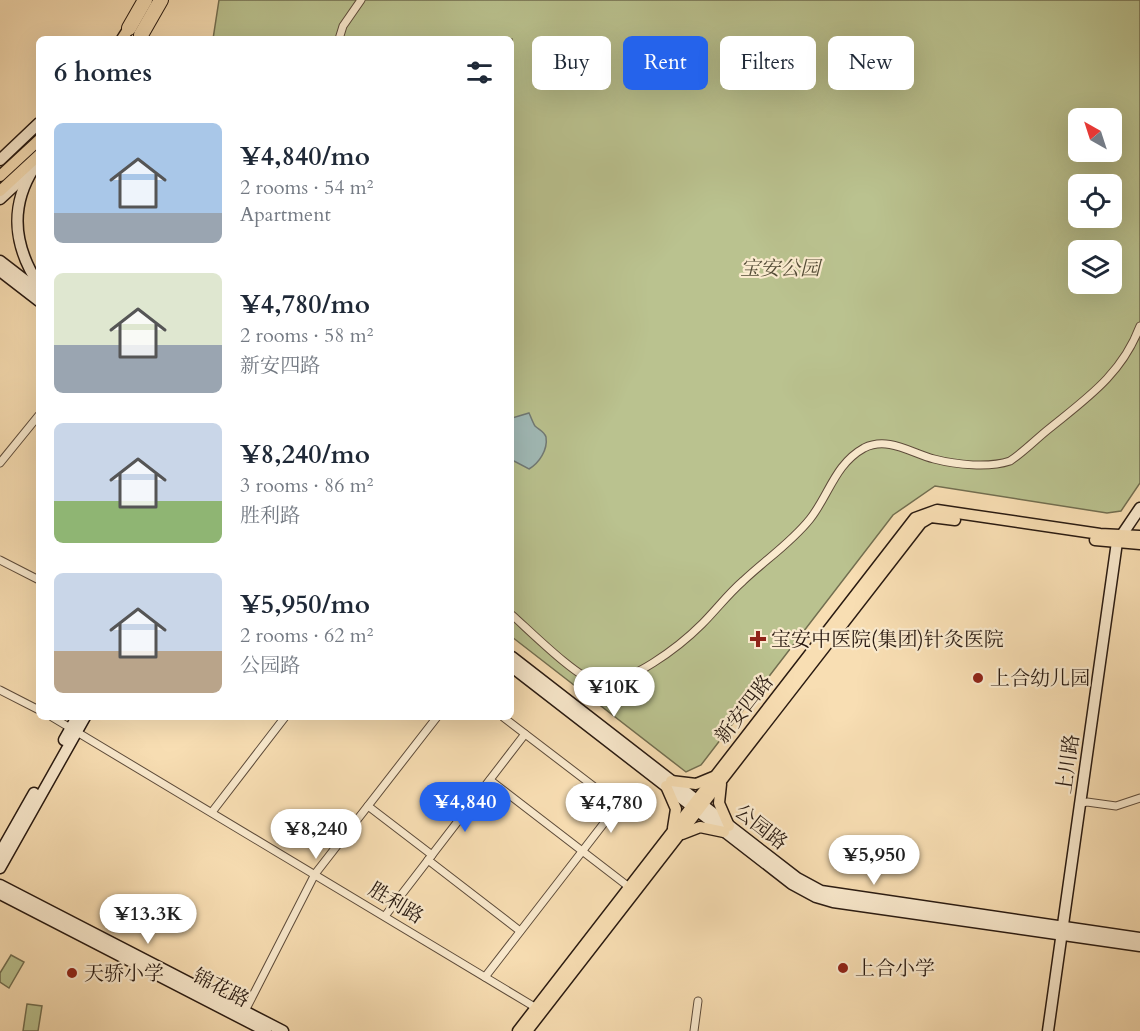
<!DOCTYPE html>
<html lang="en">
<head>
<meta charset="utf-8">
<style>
  body { margin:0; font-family:Cardo,"Noto Serif SC",serif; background:#f6f6f7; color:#1f2937; height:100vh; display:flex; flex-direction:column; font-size:22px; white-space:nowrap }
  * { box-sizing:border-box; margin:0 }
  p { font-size:20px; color:#747a83 }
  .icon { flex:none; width:33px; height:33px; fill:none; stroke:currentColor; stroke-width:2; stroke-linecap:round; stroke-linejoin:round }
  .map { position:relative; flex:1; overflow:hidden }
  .drawer { position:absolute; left:36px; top:36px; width:478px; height:684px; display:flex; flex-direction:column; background:#fff; border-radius:9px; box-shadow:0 6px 24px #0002 }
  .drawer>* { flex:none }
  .guide { position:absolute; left:532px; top:36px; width:518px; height:54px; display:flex; gap:12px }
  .needle { width:39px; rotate:321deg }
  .fabs { position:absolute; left:1068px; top:108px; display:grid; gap:12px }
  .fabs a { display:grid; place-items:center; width:54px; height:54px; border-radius:9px; background:#fff; box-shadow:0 6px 24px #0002; font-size:30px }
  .price { position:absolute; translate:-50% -51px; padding:0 14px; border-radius:21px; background:#fff; color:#222; font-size:20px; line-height:39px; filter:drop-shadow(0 2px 3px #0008) }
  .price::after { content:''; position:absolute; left:50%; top:36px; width:18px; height:14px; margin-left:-9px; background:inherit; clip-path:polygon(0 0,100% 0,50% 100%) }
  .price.active { background:#2563eb; color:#fff }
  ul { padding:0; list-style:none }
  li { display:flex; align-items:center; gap:18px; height:150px; padding:0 18px }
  li span { display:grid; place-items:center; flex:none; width:168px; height:120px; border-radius:9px; color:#555 }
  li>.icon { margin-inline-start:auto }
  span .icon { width:72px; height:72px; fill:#fffc; stroke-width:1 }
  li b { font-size:26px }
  h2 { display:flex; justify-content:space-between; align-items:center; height:72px; padding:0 18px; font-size:26px }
  .chip { padding:0 21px; border-radius:9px; background:#fff; box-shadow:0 6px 24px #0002; font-size:21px; line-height:54px }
  .chip.active { background:#2563eb; color:#fff }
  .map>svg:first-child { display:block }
  .green { fill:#bac28f; stroke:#726e50; stroke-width:1.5; fill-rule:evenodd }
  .water { fill:#a1bab7; stroke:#717a75; stroke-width:1.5 }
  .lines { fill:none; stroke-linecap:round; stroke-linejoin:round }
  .street-casing { stroke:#5d4b3a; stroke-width:9 }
  .secondary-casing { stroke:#291a11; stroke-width:13 }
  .primary-casing { stroke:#291a11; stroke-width:13 }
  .highway-casing { stroke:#291a11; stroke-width:16 }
  .street { stroke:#faeace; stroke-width:7 }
  .secondary { stroke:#faeace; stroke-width:10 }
  .primary { stroke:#f8deb3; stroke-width:10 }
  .highway { stroke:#f8deb3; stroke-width:14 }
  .poi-dot { fill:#8f2418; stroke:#faeace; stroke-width:2 }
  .labels { text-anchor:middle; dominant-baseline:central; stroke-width:4.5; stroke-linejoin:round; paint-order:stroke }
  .park-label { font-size:20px; font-style:italic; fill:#544c37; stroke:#faeace }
  .poi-label { font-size:20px; fill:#291a11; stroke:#faeace; text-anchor:start }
  .street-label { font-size:20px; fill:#291a11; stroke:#faeace }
</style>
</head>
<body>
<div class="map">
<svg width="1140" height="1031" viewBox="0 0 1140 1031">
  <rect width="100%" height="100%" fill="#f8deb3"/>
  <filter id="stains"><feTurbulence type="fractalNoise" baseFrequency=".00333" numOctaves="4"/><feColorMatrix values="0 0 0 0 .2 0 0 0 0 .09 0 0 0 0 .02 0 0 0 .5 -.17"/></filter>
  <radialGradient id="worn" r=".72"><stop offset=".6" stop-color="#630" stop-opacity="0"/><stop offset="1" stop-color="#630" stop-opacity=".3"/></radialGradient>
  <g class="green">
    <path d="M219,0h921v483l-19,28 -14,2 -172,-27 -42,29 -192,250 -15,7 -174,-135v-598h-299zM1078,118h34v34h-34zM1078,184h34v34h-34zM1078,250h34v34h-34z"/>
    <polygon points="11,955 24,962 9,988 0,982 0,973"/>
    <polygon points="27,1004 42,1006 38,1031 23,1031"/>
  </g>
  <path class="water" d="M529,413c2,4 4,10 6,13 4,4 9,5 11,11 2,13 -7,26 -17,32l-17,-9v-42z"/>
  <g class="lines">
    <defs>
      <g id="street">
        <polyline points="339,39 343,26 361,0"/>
        <polyline points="0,463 39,415"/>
        <polyline points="0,560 39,580"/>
        <path d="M512,615c17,15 66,64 85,67 31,5 84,-37 105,-58 14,-14 26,-30 41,-43 22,-21 48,-38 67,-62 19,-24 25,-55 54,-71 24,-12 47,5 70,11 23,6 55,9 76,2 15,-10 26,-22 40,-33 37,-30 72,-54 90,-102"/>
        <polyline points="0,690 39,710"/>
        <polyline points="52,717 538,1009"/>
        <polyline points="490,780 629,887"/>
        <polyline points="1080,804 1087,802 1116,806 1140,798"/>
        <polyline points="368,806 432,855"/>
        <polyline points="212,812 285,717"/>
        <polyline points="428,860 520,931"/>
        <polyline points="385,916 525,734"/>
        <polyline points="485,977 618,805 503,717"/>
        <polyline points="245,1011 315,874 437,717"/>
        <polyline points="694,1031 698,1001"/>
      </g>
      <g id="secondary">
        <polyline points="0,160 39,123"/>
        <path d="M34,168c-25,39 -20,79 5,117"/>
        <polyline points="0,199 26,175"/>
        <polyline points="0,261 39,291"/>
        <polyline points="0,271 39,301"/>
        <polyline points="512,657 797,878 821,891 1140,938"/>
        <polyline points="512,667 792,884 816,897 833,902 1140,946"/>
        <polyline points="64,740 77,717"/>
        <polyline points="0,853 34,793"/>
        <polyline points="0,868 85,717"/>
        <polyline points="0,885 283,1031"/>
        <polyline points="0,894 266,1031"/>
        <polyline points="1048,1031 1117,542 1140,508"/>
      </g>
      <g id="primary">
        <polyline points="122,39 129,28"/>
        <polyline points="0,176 39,140"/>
        <polyline points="0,191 39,155"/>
        <polyline points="1095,540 1140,544"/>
        <polyline points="671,781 696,784 713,777"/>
        <polyline points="721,784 719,803 729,826"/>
        <polyline points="666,786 676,809 673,828"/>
        <polyline points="682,834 700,827 724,832"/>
        <polyline points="518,1031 915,518 937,510 1100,534 1140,536"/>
        <polyline points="527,1031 921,523 931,517 955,520"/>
      </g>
      <g id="highway">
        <polyline points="129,28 145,0"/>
        <polyline points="141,35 161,0"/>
      </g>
    </defs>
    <use href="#street" class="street-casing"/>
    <use href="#secondary" class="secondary-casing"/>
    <use href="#primary" class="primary-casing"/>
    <use href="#highway" class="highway-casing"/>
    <use href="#street" class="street"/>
    <use href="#secondary" class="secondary"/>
    <use href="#primary" class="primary"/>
    <use href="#highway" class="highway"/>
  </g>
  <g class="poi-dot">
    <path d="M755 630h6v6h6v6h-6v6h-6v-6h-6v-6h6z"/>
    <circle cx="978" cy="678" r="6"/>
    <circle cx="843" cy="968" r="6"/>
    <circle cx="72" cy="973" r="6"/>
  </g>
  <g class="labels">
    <g class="park-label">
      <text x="780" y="268">宝安公园</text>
    </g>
    <g class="poi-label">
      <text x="771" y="639">宝安中医院(集团)针灸医院</text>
      <text x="990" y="678">上合幼儿园</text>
      <text x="855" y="968">上合小学</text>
      <text x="84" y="973">天骄小学</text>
    </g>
    <g class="street-label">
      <text transform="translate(744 709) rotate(-52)">新安四路</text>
      <text transform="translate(1068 764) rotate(-82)">上川路</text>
      <text transform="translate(761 827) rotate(38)">公园路</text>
      <text transform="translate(396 903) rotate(31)">胜利路</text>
      <text transform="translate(221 988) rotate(27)">锦花路</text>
    </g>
  </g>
  <rect width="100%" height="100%" filter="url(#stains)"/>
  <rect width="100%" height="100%" fill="url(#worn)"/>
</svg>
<div class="fabs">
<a><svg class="needle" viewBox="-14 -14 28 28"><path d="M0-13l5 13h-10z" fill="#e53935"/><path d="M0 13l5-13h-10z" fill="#747a83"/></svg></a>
<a><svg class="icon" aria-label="locate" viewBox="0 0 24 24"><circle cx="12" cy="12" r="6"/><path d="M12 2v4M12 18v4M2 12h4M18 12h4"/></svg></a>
<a><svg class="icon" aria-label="layers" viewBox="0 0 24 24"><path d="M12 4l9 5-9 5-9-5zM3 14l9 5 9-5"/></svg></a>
</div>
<b class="price" style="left:614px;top:718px">¥10K</b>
<b class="price active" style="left:465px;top:833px">¥4,840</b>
<b class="price" style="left:611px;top:834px">¥4,780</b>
<b class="price" style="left:316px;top:860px">¥8,240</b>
<b class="price" style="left:874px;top:886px">¥5,950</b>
<b class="price" style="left:148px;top:945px">¥13.3K</b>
<div class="guide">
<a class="chip">Buy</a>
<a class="chip active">Rent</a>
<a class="chip">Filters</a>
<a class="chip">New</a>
</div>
<section class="drawer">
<h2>6 homes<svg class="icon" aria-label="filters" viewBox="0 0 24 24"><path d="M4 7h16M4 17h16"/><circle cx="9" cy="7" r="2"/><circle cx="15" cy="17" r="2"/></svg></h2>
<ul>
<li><span style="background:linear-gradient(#a9c7e8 75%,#9aa5b1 0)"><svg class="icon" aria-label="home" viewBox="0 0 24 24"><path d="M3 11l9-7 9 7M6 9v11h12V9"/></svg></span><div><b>¥4,840/mo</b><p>2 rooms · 54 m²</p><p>Apartment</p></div></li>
<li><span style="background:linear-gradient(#dfe7d0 60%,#9aa5b1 0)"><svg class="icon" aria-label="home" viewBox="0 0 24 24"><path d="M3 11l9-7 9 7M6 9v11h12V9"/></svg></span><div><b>¥4,780/mo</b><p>2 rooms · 58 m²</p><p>新安四路</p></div></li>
<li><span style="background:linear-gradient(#c9d6e8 65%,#8fb573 0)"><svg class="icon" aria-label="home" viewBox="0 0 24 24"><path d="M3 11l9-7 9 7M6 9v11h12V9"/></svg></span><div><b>¥8,240/mo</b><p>3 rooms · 86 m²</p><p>胜利路</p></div></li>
<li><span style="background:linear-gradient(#c9d6e8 65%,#b9a48a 0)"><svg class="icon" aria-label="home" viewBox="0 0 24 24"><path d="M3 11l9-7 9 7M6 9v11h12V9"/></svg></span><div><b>¥5,950/mo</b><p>2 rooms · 62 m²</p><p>公园路</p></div></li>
</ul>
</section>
</div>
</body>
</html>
